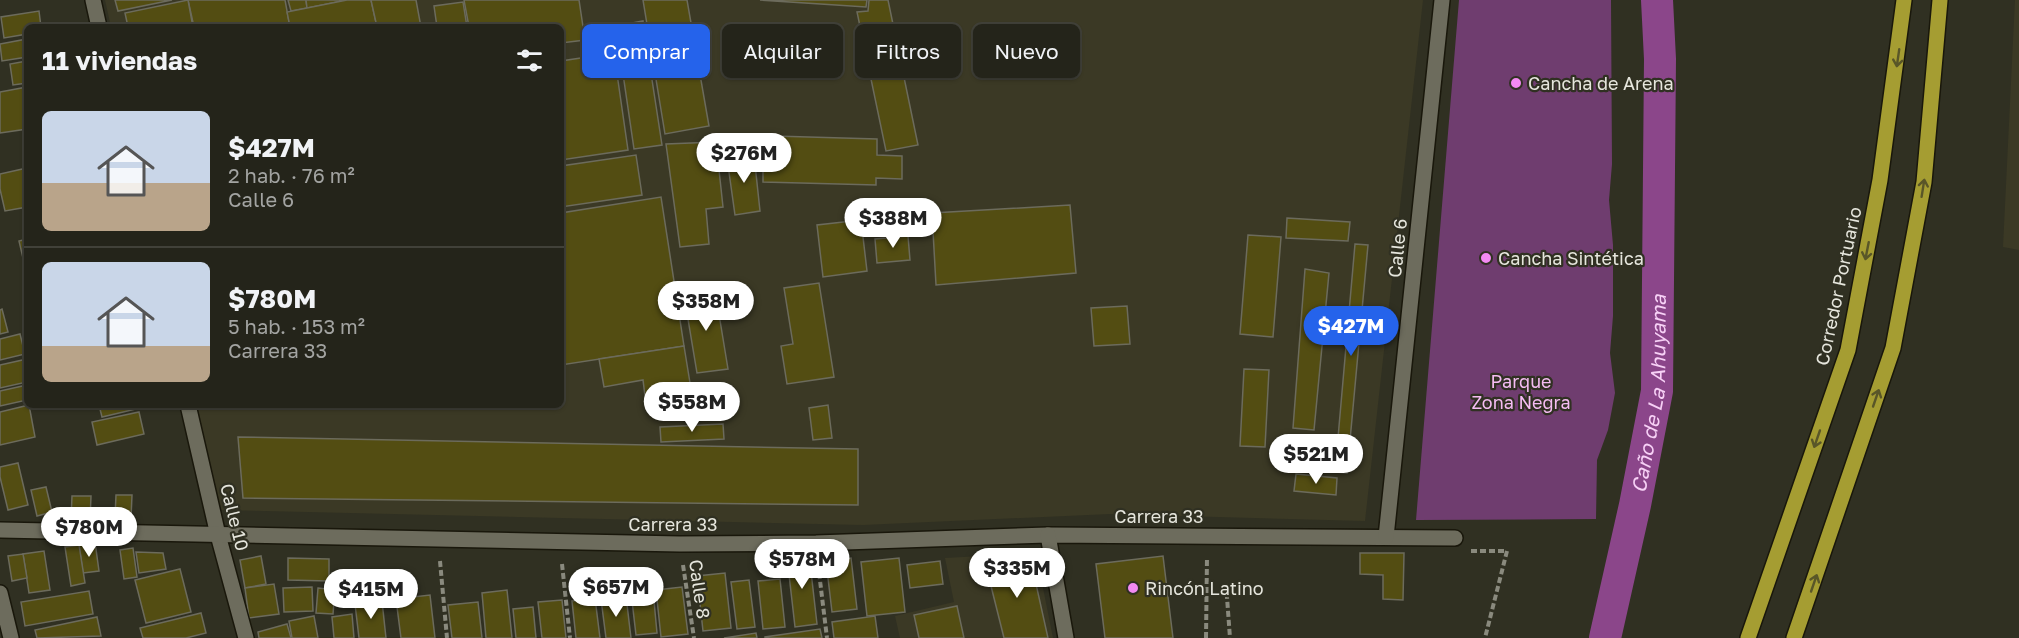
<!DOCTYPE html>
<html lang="es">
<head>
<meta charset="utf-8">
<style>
  body { margin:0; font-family:"Golos Text",sans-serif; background:#303027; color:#f1f3f6; height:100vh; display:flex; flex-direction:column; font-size:22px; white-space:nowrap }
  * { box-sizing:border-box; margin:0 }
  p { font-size:20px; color:#a3a4a2 }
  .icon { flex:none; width:33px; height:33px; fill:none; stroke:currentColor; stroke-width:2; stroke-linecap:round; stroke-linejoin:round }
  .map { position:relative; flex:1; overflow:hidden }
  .sheet { position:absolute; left:24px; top:24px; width:540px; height:384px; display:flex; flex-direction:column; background:#24241a; border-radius:9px; box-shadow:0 2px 4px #0004,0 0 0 2px #414139 }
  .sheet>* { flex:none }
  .hud { position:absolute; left:582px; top:24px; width:570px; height:54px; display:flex; gap:12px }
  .price { position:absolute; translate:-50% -51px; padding:0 14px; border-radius:21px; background:#fff; color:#222; font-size:20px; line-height:39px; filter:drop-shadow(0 2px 3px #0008) }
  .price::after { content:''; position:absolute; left:50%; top:36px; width:18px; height:14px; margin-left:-9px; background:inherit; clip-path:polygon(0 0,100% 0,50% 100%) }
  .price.current { background:#2563eb; color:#fff }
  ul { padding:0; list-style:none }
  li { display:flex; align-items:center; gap:18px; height:150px; padding:0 18px }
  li+li { border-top:2px solid #414139 }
  li span { display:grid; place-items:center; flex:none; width:168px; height:120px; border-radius:9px; color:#555 }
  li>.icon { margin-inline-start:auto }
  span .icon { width:72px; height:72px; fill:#fffc; stroke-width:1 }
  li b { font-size:26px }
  h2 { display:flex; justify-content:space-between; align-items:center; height:72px; padding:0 18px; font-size:26px }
  .chip { padding:0 21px; border-radius:9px; background:#24241a; box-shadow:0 2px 4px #0004,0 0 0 2px #414139; font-size:21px; line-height:54px }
  .chip.current { background:#2563eb; color:#fff }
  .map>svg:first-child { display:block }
  .built { fill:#3b3925 }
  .green { fill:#6f3d6f }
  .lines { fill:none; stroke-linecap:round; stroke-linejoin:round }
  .canal { stroke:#8b468a; stroke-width:32 }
  .building { fill:#534d12; stroke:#6c6b5c; stroke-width:1.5 }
  .street-casing { stroke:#19170b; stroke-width:18 }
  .primary-casing { stroke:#19170b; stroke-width:18 }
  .path { stroke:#8a8a7e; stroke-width:4; stroke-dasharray:6 3; stroke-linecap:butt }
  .street { stroke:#6d6c5d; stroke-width:15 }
  .primary { stroke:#a59d32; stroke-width:15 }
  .oneway { stroke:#595628 }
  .poi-dot { fill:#f38af2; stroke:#303022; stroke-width:2 }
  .labels { text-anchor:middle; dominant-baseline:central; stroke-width:4.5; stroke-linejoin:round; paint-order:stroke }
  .poi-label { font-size:18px; fill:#e6e6dd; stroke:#303022; text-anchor:start }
  .street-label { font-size:18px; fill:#e6e6dd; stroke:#303022 }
  .park-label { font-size:18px; fill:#f5bcf3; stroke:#303022 }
  .water-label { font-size:20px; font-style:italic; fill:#f7d1f6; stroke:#303022 }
</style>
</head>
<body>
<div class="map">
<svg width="2019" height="638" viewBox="0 0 2019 638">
  <rect width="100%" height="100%" fill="#303022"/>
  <g class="built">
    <polygon points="105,0 1423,0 1365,521 1110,514 863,525 220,510 197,405 561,405 561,27 111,27"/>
    <polygon points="2015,0 2019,0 2019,250 2003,247"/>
    <polygon points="1036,553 1053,638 900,638 895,616 954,602 945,558"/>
  </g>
  <polygon class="green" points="1459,0 1611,0 1612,164 1609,200 1613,245 1613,316 1610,353 1615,393 1608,430 1597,460 1596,519 1416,520"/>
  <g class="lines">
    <path class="canal" id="s1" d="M1605,638l30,-133 22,-114 3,-332 -3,-59"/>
  </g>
  <g class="building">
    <polygon points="115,0 172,0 118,11"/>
    <polygon points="188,0 285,0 290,27 194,27"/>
    <polygon points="188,0 193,27 128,27 125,13"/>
    <polygon points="288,0 306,0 307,8 291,11"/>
    <polygon points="306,0 347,0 307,8"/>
    <polygon points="347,0 371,0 377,27 290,27 287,12"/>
    <polygon points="371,0 416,0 421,27 377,27"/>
    <polygon points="464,0 579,0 585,40 561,43 561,27 469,27"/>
    <polygon points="643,0 687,0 709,126 665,134"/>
    <polygon points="760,0 867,0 866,7"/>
    <polygon points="869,0 888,0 918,145 886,151 857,12 868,11"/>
    <polygon points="463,2 467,27 437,27 434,6"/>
    <polygon points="39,11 41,27 27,27 27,34 4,38 1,17"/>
    <polygon points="643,21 662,145 634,149 616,26"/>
    <polygon points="27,39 27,57 2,61 0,44"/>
    <polygon points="614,53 628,150 561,160 561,61"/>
    <polygon points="27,61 27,83 13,85 10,64"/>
    <polygon points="27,87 27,129 0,133 0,92"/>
    <polygon points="774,136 877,139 877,155 902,156 902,179 876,178 876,185 763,182 763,160 774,160"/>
    <polygon points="716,142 723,207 706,209 709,244 680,247 666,144"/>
    <polygon points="636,155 642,195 561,207 561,166"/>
    <polygon points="754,155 760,211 735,215 727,158"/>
    <polygon points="27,168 27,207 5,211 0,189 0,174"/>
    <polygon points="661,197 684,346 561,365 561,213"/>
    <polygon points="1070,205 1076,273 936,285 932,213"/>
    <polygon points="1287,218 1350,222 1348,241 1286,238"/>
    <polygon points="861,220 867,271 823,277 817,225"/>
    <polygon points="1248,235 1281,237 1273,337 1240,334"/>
    <polygon points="908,236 910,260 877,263 875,239"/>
    <polygon points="27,239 27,257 23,258 19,241"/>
    <polygon points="1355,244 1368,245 1347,473 1335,472"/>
    <polygon points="1305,269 1329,273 1314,430 1293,428"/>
    <polygon points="819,283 834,377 787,384 781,346 793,344 784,288"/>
    <polygon points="715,290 728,369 697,373 684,295"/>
    <polygon points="1127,306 1130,344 1094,346 1091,308"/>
    <polygon points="2,309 8,332 0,334 0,310"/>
    <polygon points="20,334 25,354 0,360 0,339"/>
    <polygon points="684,346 691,389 645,396 643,380 604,387 599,359"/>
    <polygon points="27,359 27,382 0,388 0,365"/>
    <polygon points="1244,369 1269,370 1265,447 1240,446"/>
    <polygon points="27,385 27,400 0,406 0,391"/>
    <polygon points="29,405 35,437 0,445 0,412"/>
    <polygon points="99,405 135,405 136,409 102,417"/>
    <polygon points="828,405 832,438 813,440 809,408"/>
    <polygon points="139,412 144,434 97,445 92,422"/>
    <polygon points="723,424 724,439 661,442 660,427"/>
    <polygon points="238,437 858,449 858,505 243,498"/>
    <polygon points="18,463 28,505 8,510 0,477 0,467"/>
    <polygon points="1296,474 1337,478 1336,495 1294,491"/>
    <polygon points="46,487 52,512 37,516 31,490"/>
    <polygon points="116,495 132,495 131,518 115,517"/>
    <polygon points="72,496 91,496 90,521 71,520"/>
    <polygon points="95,542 99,571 83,573 79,545"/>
    <polygon points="79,545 85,583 71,586 65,547"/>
    <polygon points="133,548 137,577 124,579 120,550"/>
    <polygon points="44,551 50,590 29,593 23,554"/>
    <polygon points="136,552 163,553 166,569 139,573"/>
    <polygon points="1360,553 1404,553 1403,600 1383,599 1383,575 1360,574"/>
    <polygon points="23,554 27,578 12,581 8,556"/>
    <polygon points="809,554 817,624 795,627 787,557"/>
    <polygon points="261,556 266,584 245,588 240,560"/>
    <polygon points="1163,556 1173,638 1105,638 1096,564"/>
    <polygon points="1030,557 1048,638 1004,638 986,566"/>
    <polygon points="288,558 329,559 329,581 288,580"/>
    <polygon points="851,558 857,609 832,612 826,561"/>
    <polygon points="899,558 905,612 867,616 861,562"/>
    <polygon points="940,561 943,584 910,588 907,565"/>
    <polygon points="180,569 191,612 146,623 135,580"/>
    <polygon points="725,573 731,628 703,631 697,576"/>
    <polygon points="780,579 785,627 763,629 758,581"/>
    <polygon points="749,580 755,627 737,629 731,582"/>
    <polygon points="274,584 279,614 249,618 245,588"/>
    <polygon points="312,587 313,611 284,612 283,588"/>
    <polygon points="682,587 688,634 661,637 656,590"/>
    <polygon points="318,588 335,590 333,614 316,613"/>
    <polygon points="507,590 512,638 486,638 482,593"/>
    <polygon points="653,590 657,633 636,635 631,592"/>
    <polygon points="89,591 93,614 25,626 21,602"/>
    <polygon points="430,595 435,638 401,638 396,599"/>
    <polygon points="626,596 631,638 606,638 601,599"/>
    <polygon points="595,598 600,638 576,638 572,601"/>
    <polygon points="562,600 566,638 542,638 538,602"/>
    <polygon points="382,601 386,638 359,638 355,604"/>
    <polygon points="478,602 482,638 452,638 448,605"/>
    <polygon points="957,606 964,638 919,638 914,615"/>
    <polygon points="533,607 536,638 516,638 513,609"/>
    <polygon points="201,613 206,633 186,638 143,638 140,628"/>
    <polygon points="352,614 354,638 334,638 332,617"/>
    <polygon points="314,616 318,638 292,638 289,621"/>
    <polygon points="875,616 878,638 834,638 832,622"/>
    <polygon points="97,617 101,636 37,638 35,630"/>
    <polygon points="287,624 291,638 259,638 258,632"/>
    <polygon points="820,629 822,638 765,638 765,637"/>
    <polygon points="756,633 757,638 724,638"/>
  </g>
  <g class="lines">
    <defs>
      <g id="street">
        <polyline points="93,0 99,27"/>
        <polyline points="188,405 218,535 246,638"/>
        <polyline points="0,530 680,544 816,543 1048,535 1455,538"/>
        <polyline points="1048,535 1066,638"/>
        <polyline points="1386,537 1442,0"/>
        <polyline points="0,593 11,638"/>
      </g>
      <g id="primary">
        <polyline points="1748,638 1848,350 1880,180 1904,0"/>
        <polyline points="1794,638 1893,348 1924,182 1940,0"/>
      </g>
    </defs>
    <use href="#street" class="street-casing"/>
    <use href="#primary" class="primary-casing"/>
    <g class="path">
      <polyline points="1471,551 1507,551 1485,638"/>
      <polyline points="440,561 447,638"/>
      <polyline points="562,564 570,638"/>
      <polyline points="818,564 827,638"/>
      <polyline points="683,565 694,638"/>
      <polyline points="1226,584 1230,638"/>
      <polyline points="1206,638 1207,557"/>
    </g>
    <use href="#street" class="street"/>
    <use href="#primary" class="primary"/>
  </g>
  <defs><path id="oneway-shaft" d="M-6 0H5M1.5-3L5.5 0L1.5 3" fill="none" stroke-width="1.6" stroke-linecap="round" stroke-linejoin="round" transform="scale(1.5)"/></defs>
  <g class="oneway">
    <use href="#oneway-shaft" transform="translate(1898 58) rotate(98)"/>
    <use href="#oneway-shaft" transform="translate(1923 188) rotate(-81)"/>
    <use href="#oneway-shaft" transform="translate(1867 251) rotate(101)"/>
    <use href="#oneway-shaft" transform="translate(1876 398) rotate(-71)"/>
    <use href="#oneway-shaft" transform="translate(1817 439) rotate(109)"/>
    <use href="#oneway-shaft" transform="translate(1814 583) rotate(-71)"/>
  </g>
  <g class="poi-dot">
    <circle cx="1516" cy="83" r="6"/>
    <circle cx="1486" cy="258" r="6"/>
    <circle cx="1133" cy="588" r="6"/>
  </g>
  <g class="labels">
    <g class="poi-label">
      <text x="1528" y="83">Cancha de Arena</text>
      <text x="1498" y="258">Cancha Sintética</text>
      <text x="1145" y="588">Rincón Latino</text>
    </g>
    <g class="street-label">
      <text transform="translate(1397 248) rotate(-84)">Calle 6</text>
      <text transform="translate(1838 286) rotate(-78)">Corredor Portuario</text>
      <text x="1159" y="516">Carrera 33</text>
      <text transform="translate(235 517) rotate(76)">Calle 10</text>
      <text x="673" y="524">Carrera 33</text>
      <text transform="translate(700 589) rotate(82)">Calle 8</text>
    </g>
    <g class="park-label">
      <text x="1521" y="381">Parque<tspan x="1521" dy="21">Zona Negra</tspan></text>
    </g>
    <g class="water-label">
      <text stroke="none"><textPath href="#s1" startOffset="249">Caño de La Ahuyama</textPath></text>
    </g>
  </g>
</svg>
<b class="price" style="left:744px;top:184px">$276M</b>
<b class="price" style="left:893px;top:249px">$388M</b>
<b class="price" style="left:706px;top:332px">$358M</b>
<b class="price current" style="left:1351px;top:357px">$427M</b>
<b class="price" style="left:692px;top:433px">$558M</b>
<b class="price" style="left:1316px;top:485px">$521M</b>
<b class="price" style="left:89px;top:558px">$780M</b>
<b class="price" style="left:802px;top:590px">$578M</b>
<b class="price" style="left:1017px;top:599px">$335M</b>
<b class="price" style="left:616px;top:618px">$657M</b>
<b class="price" style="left:371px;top:620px">$415M</b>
<div class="hud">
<a class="chip current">Comprar</a>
<a class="chip">Alquilar</a>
<a class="chip">Filtros</a>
<a class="chip">Nuevo</a>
</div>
<section class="sheet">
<h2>11 viviendas<svg class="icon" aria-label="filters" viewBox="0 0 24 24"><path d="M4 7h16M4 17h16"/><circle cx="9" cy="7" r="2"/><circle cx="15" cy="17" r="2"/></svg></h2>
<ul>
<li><span style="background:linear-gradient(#c9d6e8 60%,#b9a48a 0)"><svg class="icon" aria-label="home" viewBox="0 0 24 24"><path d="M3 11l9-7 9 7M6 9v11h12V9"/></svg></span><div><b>$427M</b><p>2 hab. · 76 m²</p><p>Calle 6</p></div></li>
<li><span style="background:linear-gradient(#c9d6e8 70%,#b9a48a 0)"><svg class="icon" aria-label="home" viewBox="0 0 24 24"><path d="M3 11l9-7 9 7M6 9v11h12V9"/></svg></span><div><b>$780M</b><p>5 hab. · 153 m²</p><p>Carrera 33</p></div></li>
</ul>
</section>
</div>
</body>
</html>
